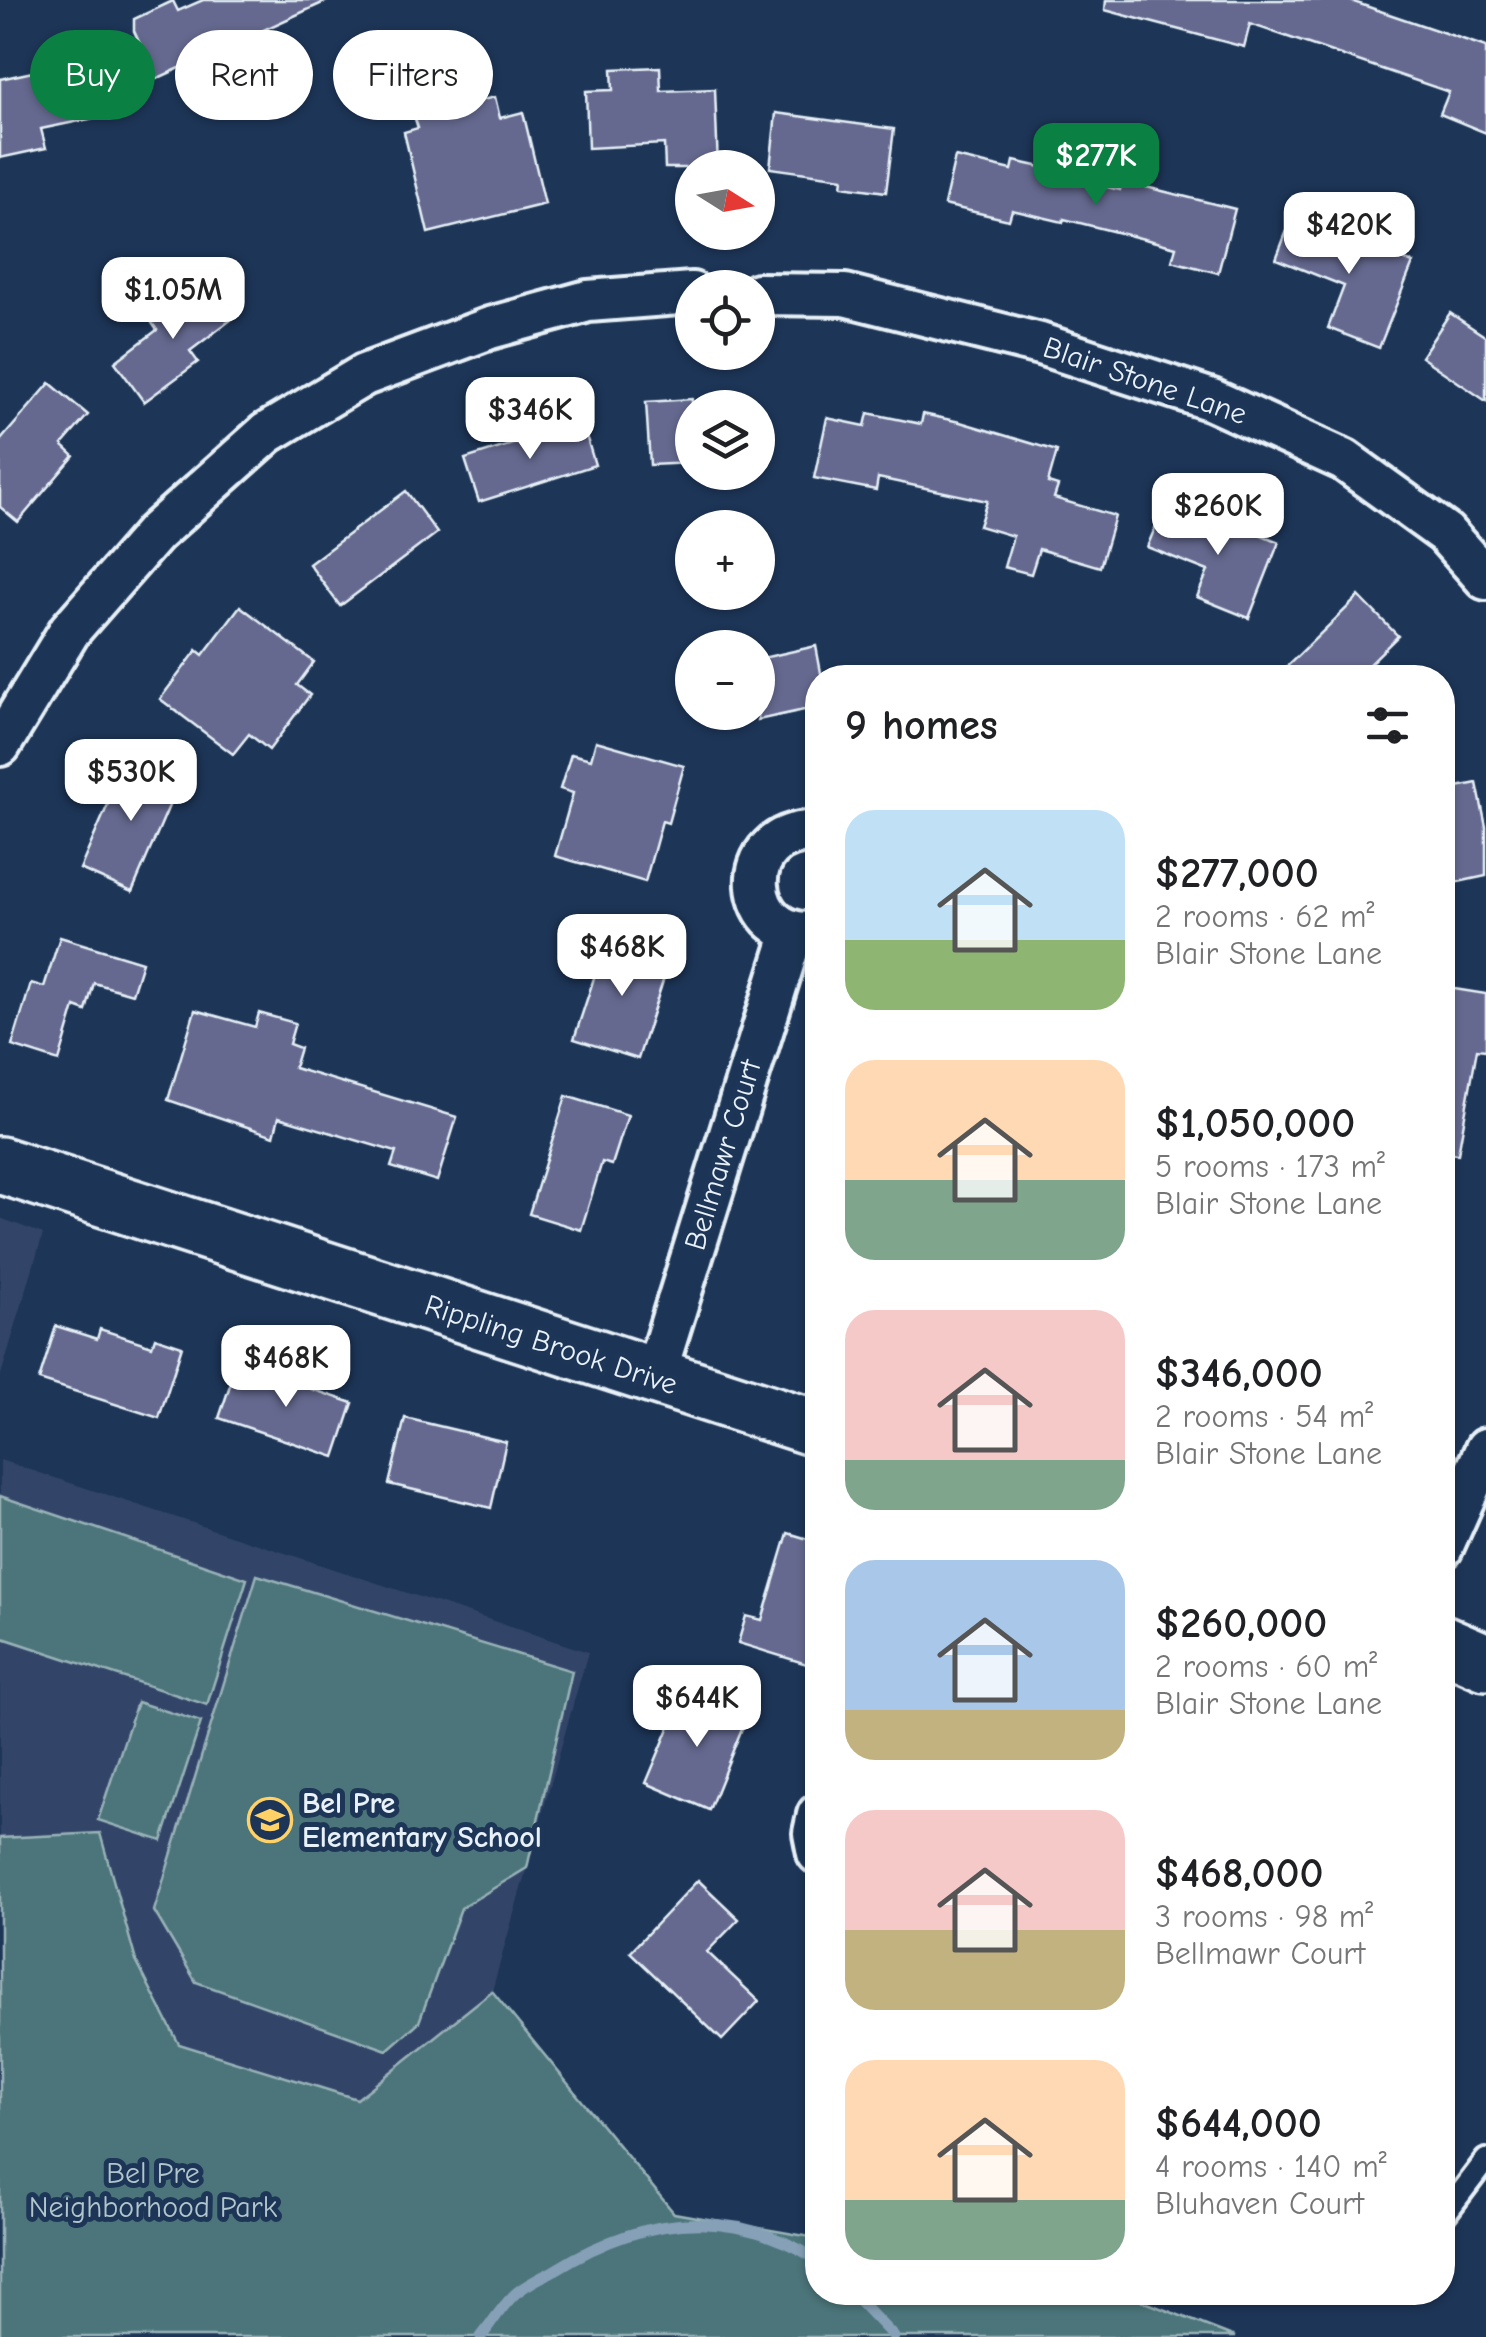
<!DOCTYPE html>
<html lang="en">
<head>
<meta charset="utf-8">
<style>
  body { margin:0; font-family:"Comic Neue",sans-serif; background:#f6f6f6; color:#202124; height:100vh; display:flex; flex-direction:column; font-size:38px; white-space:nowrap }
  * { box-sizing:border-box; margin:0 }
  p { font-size:32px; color:#757577 }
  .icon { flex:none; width:55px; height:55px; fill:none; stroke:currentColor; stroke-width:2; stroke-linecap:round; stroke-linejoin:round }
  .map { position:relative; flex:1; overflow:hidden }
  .sheet { position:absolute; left:805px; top:665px; width:650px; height:1640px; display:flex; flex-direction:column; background:#fff; border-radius:40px; box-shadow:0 2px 8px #0004 }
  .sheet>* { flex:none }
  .hud { position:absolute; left:30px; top:30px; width:625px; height:90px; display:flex; gap:20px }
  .needle { width:65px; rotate:101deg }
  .buttons { position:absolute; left:675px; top:150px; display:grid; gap:20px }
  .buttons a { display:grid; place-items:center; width:100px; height:100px; border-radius:50%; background:#fff; box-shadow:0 2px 8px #0004; font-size:50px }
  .price { position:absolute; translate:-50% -85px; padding:0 22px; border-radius:20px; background:#fff; color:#222; font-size:32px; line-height:65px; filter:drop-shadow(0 2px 5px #0008) }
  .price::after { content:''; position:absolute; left:50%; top:60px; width:30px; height:22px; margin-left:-15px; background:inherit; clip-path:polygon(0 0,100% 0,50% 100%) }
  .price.active { background:#0b8043; color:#fff }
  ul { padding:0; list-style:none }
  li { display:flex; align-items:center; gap:30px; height:250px; padding:0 40px }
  li span { display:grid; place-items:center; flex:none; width:280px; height:200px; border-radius:30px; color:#555 }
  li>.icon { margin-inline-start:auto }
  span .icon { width:120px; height:120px; fill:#fffc; stroke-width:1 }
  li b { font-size:42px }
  h2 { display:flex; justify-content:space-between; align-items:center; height:120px; padding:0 40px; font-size:42px }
  .chip { padding:0 35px; border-radius:45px; background:#fff; box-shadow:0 2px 8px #0004; font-size:35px; line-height:90px }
  .chip.active { background:#0b8043; color:#fff }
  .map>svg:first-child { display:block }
  .built { fill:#334568 }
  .green { fill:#4b757a; stroke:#9ab3b9; stroke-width:2.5 }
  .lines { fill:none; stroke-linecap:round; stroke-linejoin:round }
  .stream { stroke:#86a1b7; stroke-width:11 }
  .building { fill:#65698f; stroke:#e8f1f8; stroke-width:2.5 }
  .lane-casing { stroke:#e8f1f8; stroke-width:28 }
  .street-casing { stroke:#e8f1f8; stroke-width:48 }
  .secondary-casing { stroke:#e8f1f8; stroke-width:62 }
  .lane { stroke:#1d3557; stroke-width:20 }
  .street { stroke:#1d3557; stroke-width:40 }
  .secondary { stroke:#1d3557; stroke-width:55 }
  .labels { text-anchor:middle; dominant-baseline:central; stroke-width:10; stroke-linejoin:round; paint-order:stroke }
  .street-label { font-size:30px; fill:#e8f1f8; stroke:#1d3557 }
  .poi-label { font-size:30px; font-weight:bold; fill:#e8f1f8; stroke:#1d3557; text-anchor:start }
  .park-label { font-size:30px; fill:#b1c6cc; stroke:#1d3557 }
</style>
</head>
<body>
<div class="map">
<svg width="1486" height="2337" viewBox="0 0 1486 2337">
  <rect width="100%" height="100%" fill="#1d3557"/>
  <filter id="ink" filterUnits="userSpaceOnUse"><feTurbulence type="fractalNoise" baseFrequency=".01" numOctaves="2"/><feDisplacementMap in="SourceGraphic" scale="20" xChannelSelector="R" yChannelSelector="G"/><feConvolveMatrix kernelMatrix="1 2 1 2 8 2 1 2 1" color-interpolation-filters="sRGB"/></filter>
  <g filter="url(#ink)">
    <g class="built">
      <polygon points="0,1218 43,1234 0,1378"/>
      <polygon points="0,1460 588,1652 492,1991 416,2120 0,1989"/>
    </g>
    <g class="green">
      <polygon points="0,1496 247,1579 207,1705 0,1637"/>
      <polygon points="257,1575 572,1671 527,1868 461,1908 419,2022 387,2050 196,1982 154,1911"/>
      <polygon points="137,1702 201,1722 162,1841 98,1820"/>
      <polygon points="100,1833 136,1961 179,2044 357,2099 492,1991 674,2213 817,2238 818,2292 1122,2293 1235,2337 0,2337 0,1838"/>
    </g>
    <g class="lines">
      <g class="stream">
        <polyline points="851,2292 894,2337"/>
        <path d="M481,2337c11,-14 21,-31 34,-43 11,-10 27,-17 40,-24 85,-53 174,-66 263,-10"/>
      </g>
    </g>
    <g class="building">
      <polygon points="203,0 329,0 156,79 134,31 134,19 173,1 178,11"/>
      <polygon points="1106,0 1348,0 1486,47 1486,133 1440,114 1449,92 1250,24 1244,47 1105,10"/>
      <polygon points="83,45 99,117 41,129 46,148 0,158 0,79 51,68 48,53"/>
      <polygon points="660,67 661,91 715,89 718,168 665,168 664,144 588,148 586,91 613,90 612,69"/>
      <polygon points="495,97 500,118 523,112 545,204 428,233 404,132 418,128 414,116"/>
      <polygon points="776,113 894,129 886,192 842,186 843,178 770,168"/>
      <polygon points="955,157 1012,170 1014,161 1050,169 1048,174 1120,190 1122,181 1235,209 1218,273 1172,261 1176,247 1064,219 1063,222 1012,210 1009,220 944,205"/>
      <polygon points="1293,215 1413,263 1379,348 1328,328 1344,286 1276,259"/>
      <polygon points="205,282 232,319 190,351 198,362 144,402 115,362 157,330 152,323"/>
      <polygon points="1450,313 1486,337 1486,401 1421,357"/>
      <polygon points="50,383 88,415 62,445 74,456 18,522 0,507 0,441"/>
      <polygon points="692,399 692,463 650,465 646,402"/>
      <polygon points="868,413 921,424 923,414 960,422 1057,451 1048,483 1058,486 1054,498 1115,516 1100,567 1039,549 1031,574 1004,567 1013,536 979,526 987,501 878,478 876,490 814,478 827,418 865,426"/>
      <polygon points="582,422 595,465 479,502 465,459"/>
      <polygon points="406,491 437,533 340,606 309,564"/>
      <polygon points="1164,507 1216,528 1220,518 1279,542 1249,618 1197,597 1208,571 1147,547"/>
      <polygon points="1359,596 1398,636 1355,678 1275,678"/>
      <polygon points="240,606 314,662 297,685 310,695 269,750 249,734 233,754 160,699 197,650 203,655"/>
      <polygon points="816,646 822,678 818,678 818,707 758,720 758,659"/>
      <polygon points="596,741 684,766 668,823 662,821 645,882 555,856 573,793 560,789 571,754 591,759"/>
      <polygon points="129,756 181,778 132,892 80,869"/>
      <polygon points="1477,783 1486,827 1486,876 1449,884 1442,851 1442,790"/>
      <polygon points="60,937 142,962 132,994 94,983 86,1011 75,1007 59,1061 12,1046 31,983 44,987"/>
      <polygon points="607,938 670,959 638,1059 574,1039"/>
      <polygon points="1442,987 1486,994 1486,1050 1477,1049 1458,1154 1442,1153"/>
      <polygon points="195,1010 255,1027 259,1013 295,1023 289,1044 300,1048 294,1068 457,1117 437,1181 391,1167 396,1152 279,1117 274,1136 168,1100"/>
      <polygon points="566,1096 628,1115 612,1165 602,1162 581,1230 529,1214"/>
      <polygon points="56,1326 97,1339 100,1329 152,1346 155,1337 182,1346 159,1418 39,1380"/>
      <polygon points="237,1364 353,1403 335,1457 219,1418"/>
      <polygon points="405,1418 506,1442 491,1508 389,1484"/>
      <polygon points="788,1533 818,1542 818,1642 810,1665 738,1643 746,1616 762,1620"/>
      <polygon points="685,1690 747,1716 709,1810 646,1783"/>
      <polygon points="698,1880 739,1919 707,1952 759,2001 722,2040 630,1952"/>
    </g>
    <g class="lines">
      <defs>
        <polyline id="lane" points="1442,2218 1486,2160"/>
        <g id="street">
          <polyline points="758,294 845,295 1040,344 1212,400 1344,460 1445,533 1486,579"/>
          <polyline points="0,745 70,630 155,533 267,433 364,375 490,328 588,301 692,293"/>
          <path d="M818,832c-88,-4 -75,113 0,100"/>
          <polyline points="654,1378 793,932"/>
          <polyline points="1442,1548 1486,1449"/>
          <polyline points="818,1815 814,1833 818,1853"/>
        </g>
        <g id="secondary">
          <polyline points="0,1165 818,1429"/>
          <polyline points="1442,1643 1486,1662"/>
        </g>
      </defs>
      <use href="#lane" class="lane-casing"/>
      <use href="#street" class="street-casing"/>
      <use href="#secondary" class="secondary-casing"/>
      <use href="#lane" class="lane"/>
      <use href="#street" class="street"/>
      <use href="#secondary" class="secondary"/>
    </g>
  </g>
  <defs>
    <symbol id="school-ring" viewBox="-11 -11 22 22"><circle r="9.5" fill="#1d3557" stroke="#ffd166" stroke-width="1.5"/><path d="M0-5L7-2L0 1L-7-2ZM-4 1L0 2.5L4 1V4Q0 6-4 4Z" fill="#ffd166"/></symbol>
  </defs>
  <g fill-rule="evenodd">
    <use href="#school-ring" x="245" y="1795" width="50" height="50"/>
  </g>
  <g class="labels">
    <g class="street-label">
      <text transform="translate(1145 381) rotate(19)">Blair Stone Lane</text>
      <text transform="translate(723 1155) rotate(-73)">Bellmawr Court</text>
      <text transform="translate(551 1345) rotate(18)">Rippling Brook Drive</text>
    </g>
    <g class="poi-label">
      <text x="302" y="1803">Bel Pre<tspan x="302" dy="34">Elementary School</tspan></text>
    </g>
    <g class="park-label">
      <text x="153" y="2173">Bel Pre<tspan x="153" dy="34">Neighborhood Park</tspan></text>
    </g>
  </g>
</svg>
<div class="buttons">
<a><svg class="needle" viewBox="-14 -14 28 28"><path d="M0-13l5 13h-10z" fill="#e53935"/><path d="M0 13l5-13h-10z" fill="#757577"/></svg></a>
<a><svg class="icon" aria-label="locate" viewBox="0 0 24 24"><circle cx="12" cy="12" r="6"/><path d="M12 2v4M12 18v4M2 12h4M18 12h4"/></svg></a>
<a><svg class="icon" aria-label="layers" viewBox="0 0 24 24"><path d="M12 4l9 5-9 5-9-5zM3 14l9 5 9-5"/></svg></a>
<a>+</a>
<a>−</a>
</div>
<b class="price active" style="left:1096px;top:208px">$277K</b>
<b class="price" style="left:1349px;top:277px">$420K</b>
<b class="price" style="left:173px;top:342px">$1.05M</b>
<b class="price" style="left:530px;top:462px">$346K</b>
<b class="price" style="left:1218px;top:558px">$260K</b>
<b class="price" style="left:131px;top:824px">$530K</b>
<b class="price" style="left:622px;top:999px">$468K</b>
<b class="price" style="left:286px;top:1410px">$468K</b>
<b class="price" style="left:697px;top:1750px">$644K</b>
<div class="hud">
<a class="chip active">Buy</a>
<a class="chip">Rent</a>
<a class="chip">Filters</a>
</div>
<section class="sheet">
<h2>9 homes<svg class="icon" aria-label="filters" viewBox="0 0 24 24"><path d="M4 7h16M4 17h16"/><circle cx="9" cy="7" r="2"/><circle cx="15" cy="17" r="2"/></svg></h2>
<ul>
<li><span style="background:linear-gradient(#bfe0f5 65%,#8fb573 0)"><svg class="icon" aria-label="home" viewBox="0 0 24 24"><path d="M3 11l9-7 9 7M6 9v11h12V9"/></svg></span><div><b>$277,000</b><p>2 rooms · 62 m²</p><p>Blair Stone Lane</p></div></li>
<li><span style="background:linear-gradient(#ffd9b3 60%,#7fa58c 0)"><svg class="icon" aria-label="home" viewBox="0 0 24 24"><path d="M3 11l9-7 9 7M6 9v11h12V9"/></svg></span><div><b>$1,050,000</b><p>5 rooms · 173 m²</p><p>Blair Stone Lane</p></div></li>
<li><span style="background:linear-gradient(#f6c9c9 75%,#7fa58c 0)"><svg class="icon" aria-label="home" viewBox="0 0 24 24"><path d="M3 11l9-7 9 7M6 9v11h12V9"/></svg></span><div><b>$346,000</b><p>2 rooms · 54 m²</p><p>Blair Stone Lane</p></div></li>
<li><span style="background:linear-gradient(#a9c7e8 75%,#c2b280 0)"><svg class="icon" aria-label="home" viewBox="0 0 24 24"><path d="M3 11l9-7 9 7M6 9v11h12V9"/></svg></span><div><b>$260,000</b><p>2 rooms · 60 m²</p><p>Blair Stone Lane</p></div></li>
<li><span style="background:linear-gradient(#f6c9c9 60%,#c2b280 0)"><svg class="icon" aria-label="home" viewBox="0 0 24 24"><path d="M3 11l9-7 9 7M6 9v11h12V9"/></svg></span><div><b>$468,000</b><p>3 rooms · 98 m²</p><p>Bellmawr Court</p></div></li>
<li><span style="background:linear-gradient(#ffd9b3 70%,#7fa58c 0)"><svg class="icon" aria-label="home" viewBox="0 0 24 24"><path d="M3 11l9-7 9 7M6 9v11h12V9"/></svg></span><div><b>$644,000</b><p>4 rooms · 140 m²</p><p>Bluhaven Court</p></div></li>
</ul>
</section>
</div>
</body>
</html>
